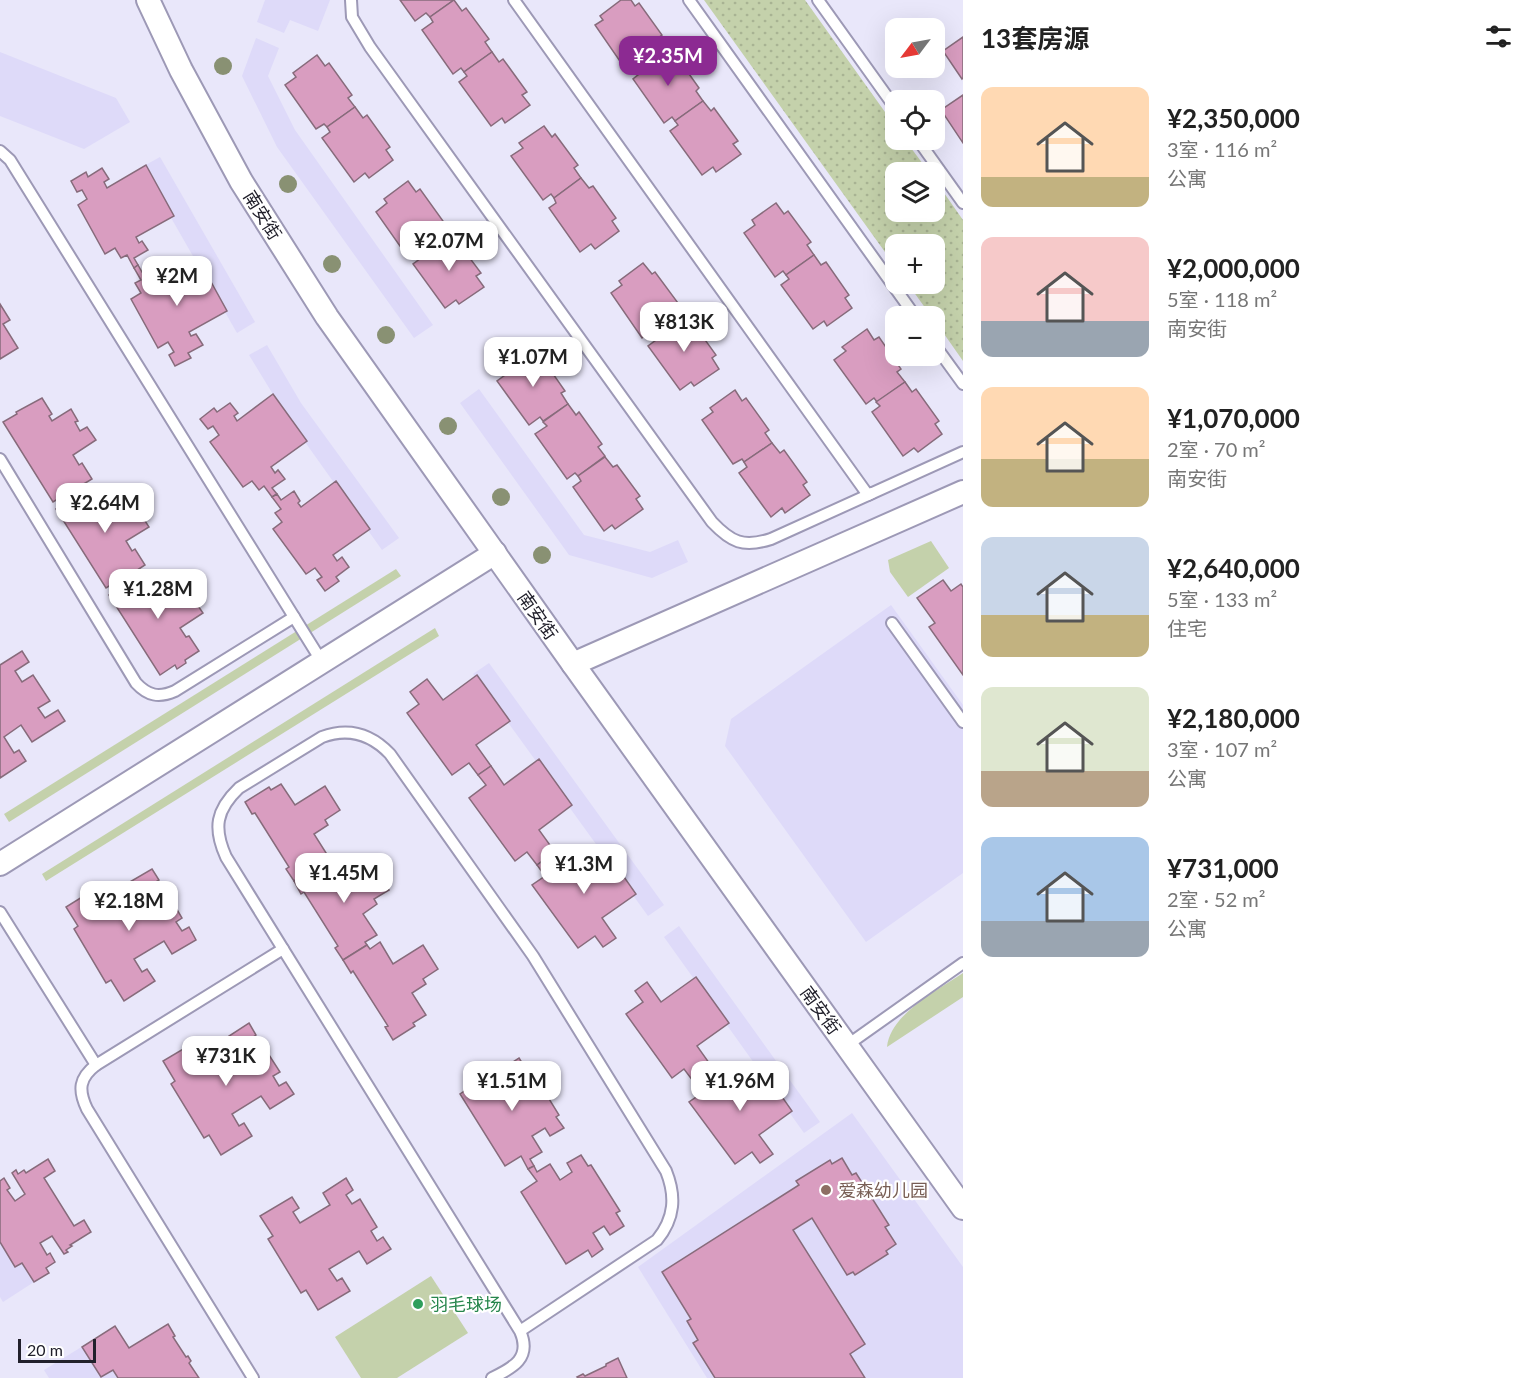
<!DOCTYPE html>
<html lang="zh">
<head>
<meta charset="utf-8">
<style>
  body { margin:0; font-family:Lato,"Noto Sans SC",sans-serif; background:#f6f6f6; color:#222; height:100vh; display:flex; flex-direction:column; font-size:22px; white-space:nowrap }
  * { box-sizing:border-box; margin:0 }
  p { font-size:20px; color:#767676 }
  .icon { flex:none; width:33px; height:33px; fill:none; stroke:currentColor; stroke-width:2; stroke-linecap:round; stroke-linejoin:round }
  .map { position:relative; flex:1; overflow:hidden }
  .panel { display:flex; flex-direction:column; background:#fff; width:570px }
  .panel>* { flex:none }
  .needle { width:39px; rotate:238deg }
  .controls { position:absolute; left:885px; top:18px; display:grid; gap:12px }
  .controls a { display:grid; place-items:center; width:60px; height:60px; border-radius:12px; background:#fff; box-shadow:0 6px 24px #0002; font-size:30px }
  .scale { position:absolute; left:18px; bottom:15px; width:78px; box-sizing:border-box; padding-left:6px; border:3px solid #21202b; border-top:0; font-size:16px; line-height:21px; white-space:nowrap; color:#21202b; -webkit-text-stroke:4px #fff; paint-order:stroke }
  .price { position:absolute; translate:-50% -51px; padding:0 14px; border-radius:12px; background:#fff; color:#222; font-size:20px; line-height:39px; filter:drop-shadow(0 2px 3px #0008) }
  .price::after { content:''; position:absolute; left:50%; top:36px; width:18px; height:14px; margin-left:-9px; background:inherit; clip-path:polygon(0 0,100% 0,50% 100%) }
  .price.selected { background:#8c2a92; color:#fff }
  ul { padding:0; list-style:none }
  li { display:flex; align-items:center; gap:18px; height:150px; padding:0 18px }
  li span { display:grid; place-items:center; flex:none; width:168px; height:120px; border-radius:12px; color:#555 }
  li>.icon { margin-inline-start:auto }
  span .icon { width:72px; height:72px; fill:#fffc; stroke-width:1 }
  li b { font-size:26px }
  h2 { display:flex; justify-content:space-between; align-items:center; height:72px; padding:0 18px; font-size:26px }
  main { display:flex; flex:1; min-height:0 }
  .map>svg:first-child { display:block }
  .built { fill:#dedaf9 }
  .grass { fill:#c4d1ab }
  .park { fill:url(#park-dots) }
  .building { fill:#d99dc0; stroke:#876b7b; stroke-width:1.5 }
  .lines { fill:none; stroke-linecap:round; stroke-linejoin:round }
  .service-casing { stroke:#9d99b6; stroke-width:14 }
  .minor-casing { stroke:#9d99b6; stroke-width:26 }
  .service { stroke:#fff; stroke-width:10 }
  .minor { stroke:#fff; stroke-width:22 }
  .tree { fill:#899173 }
  .education-dot { fill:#8d6e63; stroke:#fff; stroke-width:2 }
  .leisure-dot { fill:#2e9e5b; stroke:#fff; stroke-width:2 }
  .labels { text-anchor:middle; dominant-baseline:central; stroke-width:4.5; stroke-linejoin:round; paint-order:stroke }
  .street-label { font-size:18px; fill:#21202b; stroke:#fff }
  .education-label { font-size:18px; fill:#785e54; stroke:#fff; text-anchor:start }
  .leisure-label { font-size:18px; fill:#27864d; stroke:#fff; text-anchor:start }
</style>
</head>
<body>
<main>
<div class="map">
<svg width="963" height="1378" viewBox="0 0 963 1378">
  <defs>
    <pattern id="park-dots" width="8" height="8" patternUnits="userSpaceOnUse" patternTransform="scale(1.5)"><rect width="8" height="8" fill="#c4d1ab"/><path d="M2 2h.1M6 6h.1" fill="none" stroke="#a8b393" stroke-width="1.8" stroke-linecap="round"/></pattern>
  </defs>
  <rect width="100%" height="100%" fill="#e9e7fa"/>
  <g class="built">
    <polygon points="265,0 330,0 318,31 290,20 284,33 257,22"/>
    <polygon points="256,38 279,48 268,76 295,130 433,325 414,338 277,147 242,76"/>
    <polygon points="0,52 116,98 130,122 84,149 0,116"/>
    <polygon points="160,157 255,322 237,333 142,167"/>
    <polygon points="267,345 301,403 399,538 382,550 285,414 249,355"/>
    <polygon points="479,389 584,535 650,552 678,540 688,562 652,578 569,555 460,403"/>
    <polygon points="891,605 963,705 963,873 866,942 725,746 731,719"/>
    <polygon points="489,663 664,905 648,916 473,674"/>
    <polygon points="679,926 820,1122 804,1133 664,937"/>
    <polygon points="852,1113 963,1267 963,1378 707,1378 638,1267"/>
    <polygon points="0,1227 34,1282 3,1302 0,1297"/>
    <polygon points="101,1335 128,1378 49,1378 44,1370"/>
  </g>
  <g class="grass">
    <polygon points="931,541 949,568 908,597 890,572 888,560"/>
    <polygon points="396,569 401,576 9,822 4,814"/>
    <polygon points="435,628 439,636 46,881 42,874"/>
    <path d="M963,973v24l-76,50c3,-33 51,-57 76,-74z"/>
    <polygon points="431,1276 468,1333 397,1378 361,1378 335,1337"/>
  </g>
  <polygon class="park" points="704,0 805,0 895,126 896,140 905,140 929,172 896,172 896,212 934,212 935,180 963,220 963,361 935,321 934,316 931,316 908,284 934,284 934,244 896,244 895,266"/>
  <g class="building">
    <polygon points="400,0 454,0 430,17 426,13 415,21"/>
    <polygon points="454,0 462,11 466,8 489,39 485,42 492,52 464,72 461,68 453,74 422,30 433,22 430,17"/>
    <polygon points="621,0 631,0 635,6 639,3 662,35 658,38 665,49 641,66 637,62 626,70 595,25 603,20 600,16"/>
    <polygon points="963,37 963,78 962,79 943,51"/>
    <polygon points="665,49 673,59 677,57 699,88 696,91 703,101 675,121 672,117 664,123 633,79 644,70 641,66"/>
    <polygon points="492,52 499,62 503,59 527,92 522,95 530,105 505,123 502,118 491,126 459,82 467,76 464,72"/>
    <polygon points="317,55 325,66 329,63 352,95 348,98 355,107 327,127 324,124 316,129 285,85 296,77 293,73"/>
    <polygon points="963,95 963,143 941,110"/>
    <polygon points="703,101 711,111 714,108 738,141 733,144 741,154 716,172 713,167 702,175 670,131 678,125 675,121"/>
    <polygon points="355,107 363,118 367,115 390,147 386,150 393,160 369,178 365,173 354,182 322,138 330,132 327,127"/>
    <polygon points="544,126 552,137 555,134 578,165 574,168 581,178 554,198 551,194 543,200 511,156 523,148 519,143"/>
    <polygon points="146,165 174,216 136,237 139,243 142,241 148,250 134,258 138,265 134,268 127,255 121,258 115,248 105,254 78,205 87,199 82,190 77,192 71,181 86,172 88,177 102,168 109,179 104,182 107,188"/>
    <polygon points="581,178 589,188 593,186 616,218 612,221 619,231 595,249 591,244 580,252 549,208 556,203 554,198"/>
    <polygon points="408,181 416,192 420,189 443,221 439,224 446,234 418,254 415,250 407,256 376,212 387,203 384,199"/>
    <polygon points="776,203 784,214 788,211 811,242 807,245 814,255 786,275 783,271 775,277 744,233 755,225 752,220"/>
    <polygon points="446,234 453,244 457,241 481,273 476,276 484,287 459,304 456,300 445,308 413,264 421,258 418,254"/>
    <polygon points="814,255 821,265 826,262 849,295 845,298 852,308 827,326 824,321 813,329 781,285 789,279 786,275"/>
    <polygon points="199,260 227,311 189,332 191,336 196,334 203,345 188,353 191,358 175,366 169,355 174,352 168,342 158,348 131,299 141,293 135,283 141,280 134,268 138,265 142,272 155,264 160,273 157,275 160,281"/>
    <polygon points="643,263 652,274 655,272 678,303 674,306 681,316 653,336 650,332 642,338 611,293 622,285 619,281"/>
    <polygon points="0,304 10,320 3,324 18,348 0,359"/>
    <polygon points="681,316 689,326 693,323 716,355 712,358 719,369 694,386 691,382 680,390 648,346 656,340 653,336"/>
    <polygon points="867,329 874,340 879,337 901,369 897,372 905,382 877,402 874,398 866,404 834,360 846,351 842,347"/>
    <polygon points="530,351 538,361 542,358 565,391 561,393 568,404 543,421 540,417 529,425 497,381 505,375 502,371"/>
    <polygon points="905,382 912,392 916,389 939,421 935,424 942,434 918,452 914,448 903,456 872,412 880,406 876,402"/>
    <polygon points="735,390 742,401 746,398 769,430 765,433 772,443 744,462 742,459 733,464 702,420 713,412 710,408"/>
    <polygon points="273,394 307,441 271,467 275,473 278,470 285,479 272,488 277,494 272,497 264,486 259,490 252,481 243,487 210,442 219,435 213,426 208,429 200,419 214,408 217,412 230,403 238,413 234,416 237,421"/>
    <polygon points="42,398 52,414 49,416 52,421 71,409 78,421 75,422 80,431 87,427 96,440 73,455 79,465 82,463 92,479 77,488 80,491 69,498 66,494 53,502 3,422 17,414 16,412"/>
    <polygon points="568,404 576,415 579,412 602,444 598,447 605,456 578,476 575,473 567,479 535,434 547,426 543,422"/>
    <polygon points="772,443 780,453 784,450 807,482 803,485 810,495 785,513 782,508 771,517 739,473 747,467 744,462"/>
    <polygon points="605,457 613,467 617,465 640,496 636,499 643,509 615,529 612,525 604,531 573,487 581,481 578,476"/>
    <polygon points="336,481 370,529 333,555 337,561 342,557 349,567 336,577 339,581 325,591 317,580 322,577 315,568 306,574 273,529 282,522 275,513 281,509 272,497 277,494 281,500 294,491 300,501 298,503 301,507"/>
    <polygon points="95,484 106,500 102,502 105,507 123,495 131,507 128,508 134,517 140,513 149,527 126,541 132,551 135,549 145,565 131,574 132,576 122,583 119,580 106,588 56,509 70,500 69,498"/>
    <polygon points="148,570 159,587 155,589 158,593 177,582 184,593 181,595 187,604 194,600 203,613 180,628 186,637 189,636 199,651 185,660 186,663 177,669 175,665 160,675 109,595 124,586 122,583 132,577 134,579"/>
    <polygon points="943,580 951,591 961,584 963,587 963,675 929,627 935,623 917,598"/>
    <polygon points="22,651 29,662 15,671 22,682 33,675 50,701 38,708 45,718 58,710 65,721 32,742 21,725 4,737 14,753 19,750 26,761 0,778 0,665"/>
    <polygon points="477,675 510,721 476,745 491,766 478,775 469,763 452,775 407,713 419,704 410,692 427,679 443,700"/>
    <polygon points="539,759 572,805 539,830 555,852 537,865 527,852 515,861 469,798 486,785 478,775 491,766 504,785"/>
    <polygon points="281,784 295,805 325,786 340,810 325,820 328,825 314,834 328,856 317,863 318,866 294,881 286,869 289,867 255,813 252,814 245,802 269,787 271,790"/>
    <polygon points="603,847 636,894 602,918 616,938 603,947 595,936 578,948 532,885 545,876 537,865 555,852 569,872"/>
    <polygon points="331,863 344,884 374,865 389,890 374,899 377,904 363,914 377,935 365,942 367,945 343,960 335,948 338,946 304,892 301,894 294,881 318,866 320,869"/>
    <polygon points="152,869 159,880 151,885 157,894 165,889 182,918 176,922 182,931 189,927 196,940 172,954 164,941 134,959 142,972 147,969 155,981 124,1001 111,980 106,983 74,929 78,926 66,907 98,887 104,898 99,902 106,913 136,895 128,883"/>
    <polygon points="380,942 393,964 423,945 438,969 423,979 426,984 412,993 426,1015 413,1023 415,1026 393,1040 385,1027 388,1026 353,971 351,973 343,960 367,945 370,949"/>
    <polygon points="696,977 729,1023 697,1046 712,1067 693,1081 684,1069 672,1078 626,1014 643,1002 635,991 647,982 661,1002"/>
    <polygon points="249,1023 256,1035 249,1040 254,1049 262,1044 280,1072 273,1076 279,1086 286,1082 294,1094 270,1109 261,1096 232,1114 239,1126 244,1123 252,1136 221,1155 209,1135 204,1138 171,1084 175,1081 163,1061 195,1042 202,1053 196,1056 203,1068 233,1050 226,1038"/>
    <polygon points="519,1058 527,1071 530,1068 559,1115 556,1117 564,1128 550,1136 545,1128 532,1136 542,1152 530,1159 534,1166 528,1169 521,1156 505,1166 460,1094 481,1080 477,1074 489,1066 500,1083 511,1076 505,1067"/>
    <polygon points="759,1064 792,1111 759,1135 773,1154 760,1163 752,1152 735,1164 689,1102 702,1093 693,1081 711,1068 726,1089"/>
    <polygon points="581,1155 588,1166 591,1165 620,1211 616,1213 624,1226 610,1235 604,1226 593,1233 603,1249 592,1257 588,1250 566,1264 521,1192 537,1181 528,1169 534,1166 537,1172 550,1164 560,1180 572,1172 567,1163"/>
    <polygon points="842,1158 852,1175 856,1173 889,1225 885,1227 896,1244 886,1251 888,1254 855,1275 853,1272 847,1275 812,1218 793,1230 865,1344 850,1354 865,1378 715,1378 693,1343 698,1340 687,1321 691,1319 662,1272 799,1185 796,1181 830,1160 832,1164"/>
    <polygon points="48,1159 55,1171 44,1178 74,1226 84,1220 91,1232 70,1245 72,1246 66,1250 68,1252 64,1254 52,1236 40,1243 47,1255 50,1253 55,1262 46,1268 49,1273 34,1282 22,1263 15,1267 0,1242 0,1181 4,1178 10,1188 7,1190 15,1201 25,1194 12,1173 16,1170 18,1174 24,1170 26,1173"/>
    <polygon points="346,1178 353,1190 346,1195 352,1204 360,1199 377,1227 371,1231 377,1241 383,1237 391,1249 367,1264 359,1251 329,1269 337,1281 342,1278 350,1291 318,1310 306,1290 301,1293 268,1239 273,1236 260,1216 292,1197 299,1208 293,1212 300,1223 330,1205 323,1193"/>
    <polygon points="168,1324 175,1336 173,1337 186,1357 188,1356 191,1361 189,1363 199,1378 118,1378 113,1370 101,1377 82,1347 115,1326 129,1348"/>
    <polygon points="618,1358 627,1378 578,1378 577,1377 583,1374 585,1376 606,1366 606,1364"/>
  </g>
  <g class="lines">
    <defs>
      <g id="service">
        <path d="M351,0l1,17 18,30 342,475c19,20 31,26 59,17l192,-87"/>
        <polyline points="514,0 868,495 872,493"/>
        <polyline points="689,0 915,316"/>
        <polyline points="818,0 896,109"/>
        <polyline points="918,140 963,203"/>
        <polyline points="0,151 10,160 322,662"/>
        <polyline points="934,344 963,384"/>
        <path d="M0,459l136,224c12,13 23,15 39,8l119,-74"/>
        <polyline points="892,623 963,722"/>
        <polyline points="0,912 96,1065"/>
        <polyline points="846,1046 963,963"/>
        <path d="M253,1378l-166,-269c-9,-19 -8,-31 9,-44l187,-116"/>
        <path d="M492,1378c21,-10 40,-20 28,-47l-294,-474c-13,-29 -10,-47 13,-69l83,-51c27,-10 49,-3 68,17l143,202 133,215c10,25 9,47 -9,69l-137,91"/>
      </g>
      <g id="minor">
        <polyline points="148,0 181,70 241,181 327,317 573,664 963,1208"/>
        <polyline points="573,664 963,492"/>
        <polyline points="0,864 495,553"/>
      </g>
    </defs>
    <use href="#service" class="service-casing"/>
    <use href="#minor" class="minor-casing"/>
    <use href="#service" class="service"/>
    <use href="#minor" class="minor"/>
  </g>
  <g class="tree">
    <circle cx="223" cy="66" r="9"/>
    <circle cx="288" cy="184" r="9"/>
    <circle cx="332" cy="264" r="9"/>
    <circle cx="386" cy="335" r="9"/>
    <circle cx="448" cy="426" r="9"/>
    <circle cx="501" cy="497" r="9"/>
    <circle cx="542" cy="555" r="9"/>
  </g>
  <circle class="education-dot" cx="826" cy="1190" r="6"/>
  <circle class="leisure-dot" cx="418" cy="1304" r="6"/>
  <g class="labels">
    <g class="street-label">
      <text transform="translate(263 215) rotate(58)">南安街</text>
      <text transform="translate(538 615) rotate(55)">南安街</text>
      <text transform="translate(821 1010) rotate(54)">南安街</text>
    </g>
    <g class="education-label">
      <text x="838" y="1190">爱森幼儿园</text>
    </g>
    <g class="leisure-label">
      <text x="430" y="1304">羽毛球场</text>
    </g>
  </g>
</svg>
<div class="controls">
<a><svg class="needle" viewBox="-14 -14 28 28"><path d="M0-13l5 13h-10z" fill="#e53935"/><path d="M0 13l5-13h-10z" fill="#767676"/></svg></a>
<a><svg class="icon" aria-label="locate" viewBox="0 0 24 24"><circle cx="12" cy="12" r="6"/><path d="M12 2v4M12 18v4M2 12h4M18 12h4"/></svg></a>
<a><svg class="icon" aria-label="layers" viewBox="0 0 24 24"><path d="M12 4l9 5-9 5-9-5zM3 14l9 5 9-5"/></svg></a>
<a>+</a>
<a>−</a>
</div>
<div class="scale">20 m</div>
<b class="price selected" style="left:668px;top:87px">¥2.35M</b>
<b class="price" style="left:449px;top:272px">¥2.07M</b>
<b class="price" style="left:177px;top:307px">¥2M</b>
<b class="price" style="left:684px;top:353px">¥813K</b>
<b class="price" style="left:533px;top:388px">¥1.07M</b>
<b class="price" style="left:105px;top:534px">¥2.64M</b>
<b class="price" style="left:158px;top:620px">¥1.28M</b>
<b class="price" style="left:584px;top:895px">¥1.3M</b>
<b class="price" style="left:344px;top:904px">¥1.45M</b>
<b class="price" style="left:129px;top:932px">¥2.18M</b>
<b class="price" style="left:226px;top:1087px">¥731K</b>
<b class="price" style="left:512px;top:1112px">¥1.51M</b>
<b class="price" style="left:740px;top:1112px">¥1.96M</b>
</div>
<section class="panel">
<h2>13套房源<svg class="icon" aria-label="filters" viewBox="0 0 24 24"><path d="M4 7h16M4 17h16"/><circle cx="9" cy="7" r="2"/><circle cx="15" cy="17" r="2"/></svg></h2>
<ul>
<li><span style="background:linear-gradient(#ffd9b3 75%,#c2b280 0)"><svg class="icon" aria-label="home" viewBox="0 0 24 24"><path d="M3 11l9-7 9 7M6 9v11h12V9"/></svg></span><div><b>¥2,350,000</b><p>3室 · 116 m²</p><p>公寓</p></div></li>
<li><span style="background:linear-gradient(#f6c9c9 70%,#9aa5b1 0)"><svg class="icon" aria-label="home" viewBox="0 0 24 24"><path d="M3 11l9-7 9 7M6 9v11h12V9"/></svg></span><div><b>¥2,000,000</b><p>5室 · 118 m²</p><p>南安街</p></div></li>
<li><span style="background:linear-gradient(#ffd9b3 60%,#c2b280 0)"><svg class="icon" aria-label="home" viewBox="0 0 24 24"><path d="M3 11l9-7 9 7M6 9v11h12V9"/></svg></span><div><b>¥1,070,000</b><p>2室 · 70 m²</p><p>南安街</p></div></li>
<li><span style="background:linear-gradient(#c9d6e8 65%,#c2b280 0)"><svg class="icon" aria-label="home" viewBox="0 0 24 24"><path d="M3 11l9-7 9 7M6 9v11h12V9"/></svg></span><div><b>¥2,640,000</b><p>5室 · 133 m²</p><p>住宅</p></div></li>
<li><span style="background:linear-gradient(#dfe7d0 70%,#b9a48a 0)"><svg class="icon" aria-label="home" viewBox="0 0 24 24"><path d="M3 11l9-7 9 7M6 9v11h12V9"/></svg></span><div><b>¥2,180,000</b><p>3室 · 107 m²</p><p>公寓</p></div></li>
<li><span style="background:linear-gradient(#a9c7e8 70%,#9aa5b1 0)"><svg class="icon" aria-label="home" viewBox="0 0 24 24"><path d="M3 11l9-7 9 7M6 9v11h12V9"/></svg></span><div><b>¥731,000</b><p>2室 · 52 m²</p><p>公寓</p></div></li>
</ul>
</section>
</main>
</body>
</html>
